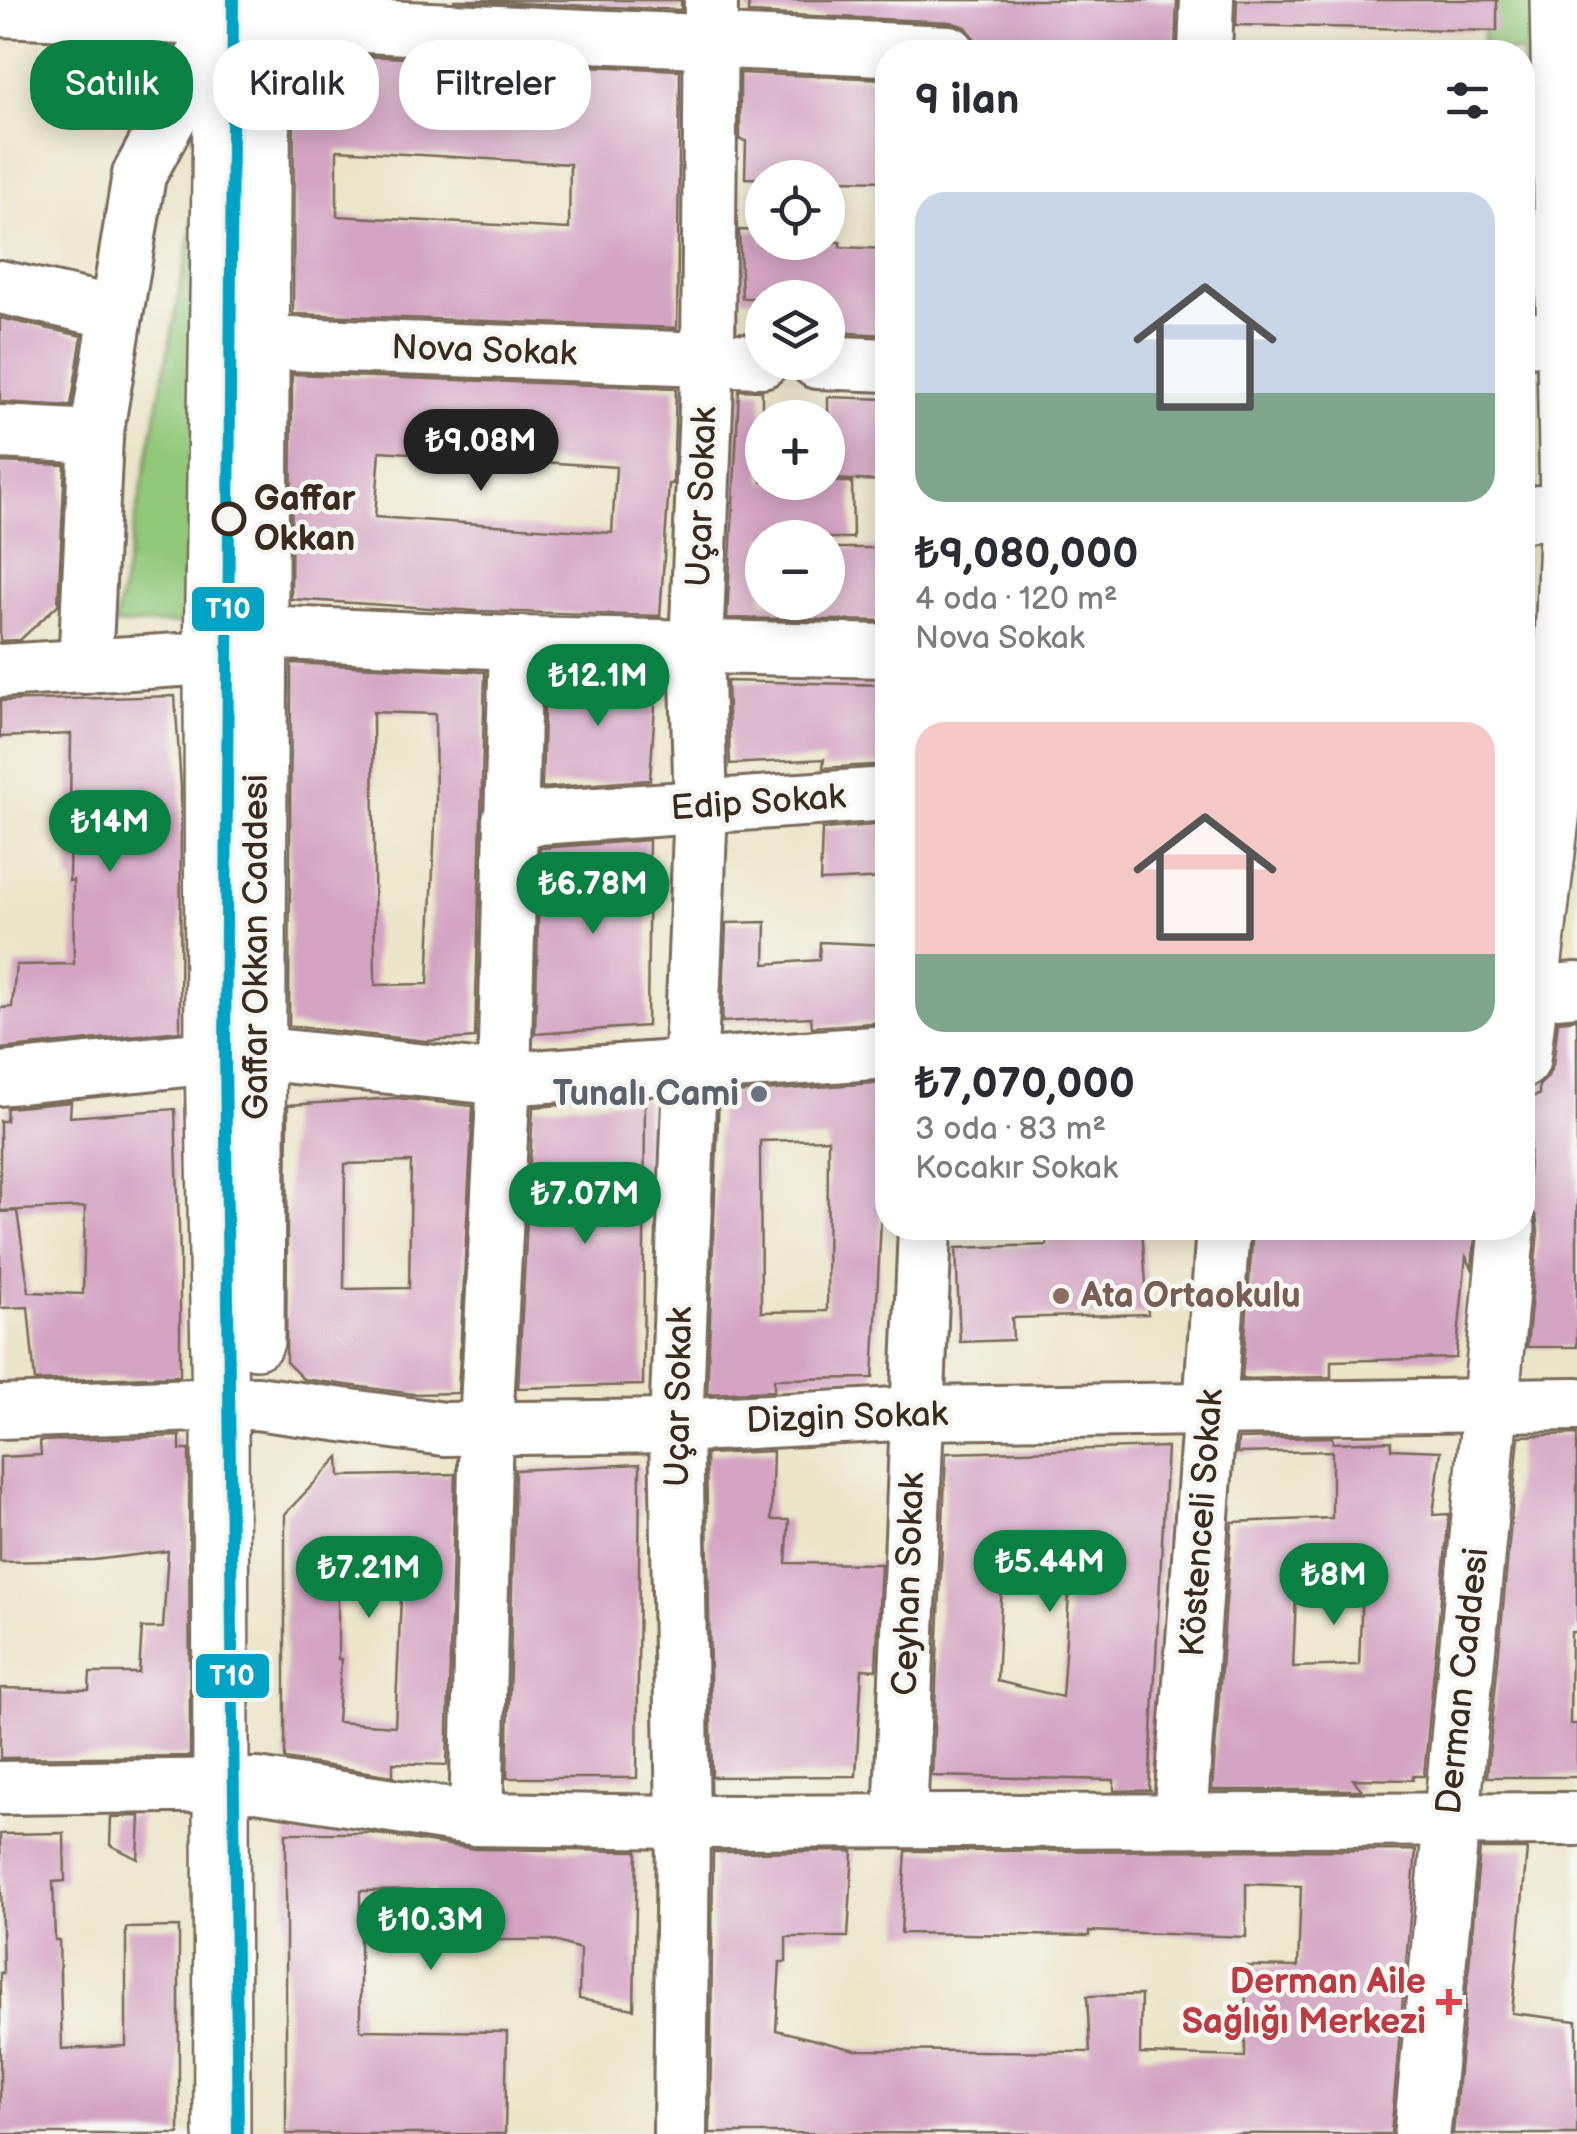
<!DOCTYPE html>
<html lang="tr">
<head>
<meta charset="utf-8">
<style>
  body { margin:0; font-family:"Balsamiq Sans",sans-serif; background:#f7f7f7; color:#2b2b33; height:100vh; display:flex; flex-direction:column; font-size:38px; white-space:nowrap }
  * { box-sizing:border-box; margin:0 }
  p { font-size:32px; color:#7c7c81 }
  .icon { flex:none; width:55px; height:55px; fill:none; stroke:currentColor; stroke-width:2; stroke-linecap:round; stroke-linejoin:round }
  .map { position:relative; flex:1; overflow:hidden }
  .sheet { position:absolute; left:875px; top:40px; width:660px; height:1200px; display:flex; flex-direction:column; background:#fff; border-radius:40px; box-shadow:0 5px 25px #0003 }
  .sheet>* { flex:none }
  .top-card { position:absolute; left:30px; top:40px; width:695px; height:90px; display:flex; gap:20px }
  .fabs { position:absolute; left:745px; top:160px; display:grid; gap:20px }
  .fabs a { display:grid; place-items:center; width:100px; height:100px; border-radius:50%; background:#fff; box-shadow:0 5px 25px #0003; font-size:50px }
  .price { position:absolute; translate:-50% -85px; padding:0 22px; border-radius:35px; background:#0b8043; color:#fff; font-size:32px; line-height:65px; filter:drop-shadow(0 2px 5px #0008) }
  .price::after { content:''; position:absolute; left:50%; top:60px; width:30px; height:22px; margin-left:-15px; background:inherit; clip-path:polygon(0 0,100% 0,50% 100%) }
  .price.current { background:#222; color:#fff }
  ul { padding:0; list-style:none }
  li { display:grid; align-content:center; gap:20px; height:530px; padding:0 40px }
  li span { display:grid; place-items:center; height:310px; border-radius:30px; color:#555 }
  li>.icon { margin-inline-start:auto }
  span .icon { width:180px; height:180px; fill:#fffc; stroke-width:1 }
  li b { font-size:42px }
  h2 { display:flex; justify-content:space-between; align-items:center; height:120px; padding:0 40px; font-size:42px }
  .tag { padding:0 35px; border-radius:40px; background:#fff; box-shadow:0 5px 25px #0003; font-size:35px; line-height:90px }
  .tag.current { background:#0b8043; color:#fff }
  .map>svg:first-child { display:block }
  .green { fill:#92c87a; stroke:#66794c; stroke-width:2.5 }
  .building { fill:#d4a5c3; fill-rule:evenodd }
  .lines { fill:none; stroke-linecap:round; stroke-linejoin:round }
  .minor-casing { stroke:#796b5a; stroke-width:58 }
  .major-casing { stroke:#796b5a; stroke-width:60 }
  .minor { stroke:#fff; stroke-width:52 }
  .major { stroke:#fff; stroke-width:55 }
  .tram-1-casing { stroke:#f6f6f2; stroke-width:20 }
  .tram-1 { stroke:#03a3c5; stroke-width:12 }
  .stop-dot { fill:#f6f6f2; stroke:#3b2a1e; stroke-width:5 }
  .worship-dot { fill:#6b7280; stroke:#f6f6f2; stroke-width:4 }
  .education-dot { fill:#8d6e63; stroke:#f6f6f2; stroke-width:4 }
  .health-dot { fill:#e0444e; stroke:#f6f6f2; stroke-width:4 }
  .labels { text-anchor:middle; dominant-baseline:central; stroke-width:9; stroke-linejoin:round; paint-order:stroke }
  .street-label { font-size:35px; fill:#3b2a1e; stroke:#f6f6f2 }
  .stop-label { font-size:35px; font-weight:bold; fill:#3b2a1e; stroke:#f6f6f2; text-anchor:start }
  .worship-label { font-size:35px; font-weight:bold; fill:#5b616d; stroke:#f6f6f2; text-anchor:end }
  .education-label { font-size:35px; font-weight:bold; fill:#785e54; stroke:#f6f6f2; text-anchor:start }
  .health-label { font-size:35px; font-weight:bold; fill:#be3a42; stroke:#f6f6f2; text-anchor:end }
  .line-badge { stroke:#f6f6f2; stroke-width:4 }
  .badge-label { font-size:28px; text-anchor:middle; font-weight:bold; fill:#fff }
</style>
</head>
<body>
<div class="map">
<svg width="1577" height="2134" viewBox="0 0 1577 2134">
  <rect width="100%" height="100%" fill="#f6f6f2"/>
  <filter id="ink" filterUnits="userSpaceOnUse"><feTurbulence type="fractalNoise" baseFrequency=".01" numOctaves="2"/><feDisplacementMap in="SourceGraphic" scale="20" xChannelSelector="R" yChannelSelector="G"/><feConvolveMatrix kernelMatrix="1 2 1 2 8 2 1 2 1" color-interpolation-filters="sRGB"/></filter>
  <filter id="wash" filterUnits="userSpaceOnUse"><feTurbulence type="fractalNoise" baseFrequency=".0048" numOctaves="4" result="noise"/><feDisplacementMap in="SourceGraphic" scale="40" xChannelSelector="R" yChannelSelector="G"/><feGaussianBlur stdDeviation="2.25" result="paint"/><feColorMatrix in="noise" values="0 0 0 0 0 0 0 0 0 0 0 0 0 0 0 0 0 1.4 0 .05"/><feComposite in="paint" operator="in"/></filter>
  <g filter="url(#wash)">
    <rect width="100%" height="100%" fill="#ebe5c9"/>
    <g class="green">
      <polygon points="1488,0 1558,0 1558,83 1523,79 1522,52 1481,52"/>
      <polygon points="200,186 191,623 115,625"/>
    </g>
    <g id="blocks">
      <g class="building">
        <polygon points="453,0 681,0 681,10"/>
        <polygon points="749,0 1177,0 1175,52 976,41 966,27 950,22 748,13"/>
        <polygon points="1237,0 1497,0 1497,31 1236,25"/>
        <path d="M294,53l386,17 -3,258 -384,-14zM337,150l233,14 -1,65 -232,-13z"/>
        <polygon points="740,73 888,79 888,181 745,178 746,141 740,140"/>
        <polygon points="739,230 762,231 762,242 840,242 840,247 888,249 888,335 828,332 828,298 742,298"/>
        <polygon points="0,318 82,336 71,406 0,402"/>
        <path d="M292,374l384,14 -3,96h-4l-9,132 -184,-5 -185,-12zM380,451l236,16 -4,66 -237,-16z"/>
        <polygon points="739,390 762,391 762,482 852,482 853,538 762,538 762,602 828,602 828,548 888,548 888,621 727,618"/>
        <polygon points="828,397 888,399 888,481 828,479"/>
        <polygon points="0,462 65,465 58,605 20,640 0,641"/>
        <path d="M291,663l194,9 -10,366 -49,3 -137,-15zM373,712l62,2 1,86 -8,184 -53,1z"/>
        <polygon points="545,674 657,677 650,780 542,788"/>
        <polygon points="727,681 888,685 888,764 823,768 824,759 730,764"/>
        <polygon points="175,696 181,787 180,1031 0,1049 0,1008 12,1007 16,965 74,964 73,880 69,881 71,734 0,737 0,701"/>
        <polygon points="888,824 888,878 820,881 822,829"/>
        <polygon points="649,840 647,1026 535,1034 540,848"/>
        <polygon points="766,922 765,964 819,960 820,942 888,945 888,1022 812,1027 811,1017 722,1022 726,923"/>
        <polygon points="1577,1019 1577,1347 1527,1347 1538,1231 1536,1216 1526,1204 1533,1096 1539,1095 1539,1085 1547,1078 1553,1065 1558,1021"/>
        <path d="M888,1082l-15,296 -99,1v12l-67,3 12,-300zM828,1139l-1,172 -66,1 -1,-171z"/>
        <path d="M397,1098l76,8 -15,287 -45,1 -110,-15 -17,-17 2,-257zM411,1162l-2,126 -65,1 1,-125z"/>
        <polygon points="645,1099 643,1385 518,1388 533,1107"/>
        <polygon points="71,1102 70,1117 175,1109 180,1257 180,1376 35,1381 28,1307 0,1308 0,1212 17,1211 29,1292 83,1294 85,1207 0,1211 0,1121 6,1121 7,1108"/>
        <polygon points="1046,1228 1142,1228 1148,1314 1012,1318 1013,1340 960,1342 956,1248 1047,1245"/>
        <polygon points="1253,1228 1476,1228 1472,1268 1466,1257 1456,1358 1331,1361 1331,1377 1242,1379"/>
        <polygon points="1577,1434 1577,1632 1571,1632 1570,1724 1577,1724 1577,1777 1487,1777 1519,1436"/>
        <polygon points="180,1436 180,1450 189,1450 190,1756 0,1758 0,1688 89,1690 90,1673 139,1673 142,1628 163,1628 168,1551 94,1560 0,1562 0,1457 41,1455 40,1441"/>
        <path d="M1332,1437l1,6 58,-2v8l50,2 -8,64 16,-1 -25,262h-11v4l-60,-1 9,11h-150l20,-268 100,-4v-67l-95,2 1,-14zM1297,1572h50l15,18 -3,75 -66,2z"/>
        <path d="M1167,1447l-18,343h3l-38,1v-11l-182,-4 14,-323zM1070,1580l-8,117 -65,-16 5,-100z"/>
        <polygon points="773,1451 771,1520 789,1520 786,1563 881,1564 876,1670 862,1669 856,1776 712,1777 706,1454"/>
        <path d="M339,1457l1,19 115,-2 -8,291 -54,-2v13l-108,-17v-245zM338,1554h65l-8,172 -58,-4 4,-63h-3z"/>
        <polygon points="640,1464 637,1778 507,1778 515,1470"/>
        <polygon points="140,1816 138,1859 110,1845 111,1817"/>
        <polygon points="64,1833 65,1881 53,1882 55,1940 59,1940 62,2049 126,2046 126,1928 179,1927 179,2134 0,2134 0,1973 3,1973 0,1834"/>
        <polygon points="286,1833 370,1833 475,1849 637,1851 634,2009 579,1999 580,1949 551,1940 425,1940 434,1890 360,1891 360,2030 507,2032 505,2134 286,2134"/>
        <polygon points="1480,1849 1527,1849 1512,2013 1577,2021 1577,2134 1453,2134"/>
        <polygon points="1416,1850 1391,2134 710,2133 713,1852 853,1851 848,1937 786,1937 786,1962 780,1962 776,2030 855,2050 1090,2052 1087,1996 1141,1995 1140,2054 1245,2057 1246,1966 1298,1967 1301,1886 1246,1884 1246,1937 1089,1931 1089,1936 901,1933 906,1851"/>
      </g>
    </g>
  </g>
  <g filter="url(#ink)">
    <use href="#blocks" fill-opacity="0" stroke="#796b5a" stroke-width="2.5"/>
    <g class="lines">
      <defs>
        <g id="minor">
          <polyline points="0,10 949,52"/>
          <polyline points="1205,52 1207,0"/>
          <polyline points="0,287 116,313"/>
          <polyline points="1522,341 1563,336"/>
          <polyline points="260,343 762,361"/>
          <polyline points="817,362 888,365"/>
          <polyline points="0,432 96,437"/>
          <polyline points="1522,516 1568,506"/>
          <polyline points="258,632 516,643 888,651"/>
          <polyline points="85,667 96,437 139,175 223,18"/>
          <polyline points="0,671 212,658"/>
          <polyline points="509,820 888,794"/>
          <polyline points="1522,994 1577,989"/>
          <polyline points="0,1079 255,1053 504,1079 888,1052"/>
          <polyline points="0,1412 256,1403 444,1429 676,1426 915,1413 1577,1404"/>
          <polyline points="0,1788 257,1785 476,1819 683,1822 1577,1819"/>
          <polyline points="476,1819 486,1426 504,1079 516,643"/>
          <polyline points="1180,1819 1223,1228"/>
          <polyline points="900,1821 925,1228"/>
          <polyline points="680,2134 683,1822 676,1426 701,806 696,647 708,359 711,0"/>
        </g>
        <g id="major">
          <polyline points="1522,1060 1559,753 1568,506 1558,0"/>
          <polyline points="256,1341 263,0"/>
          <polyline points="222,2134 220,1406 213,1055 212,658 223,0"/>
          <polyline points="1422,2134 1507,1228"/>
        </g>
      </defs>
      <use href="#minor" class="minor-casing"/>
      <use href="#major" class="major-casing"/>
      <use href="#minor" class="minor"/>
      <use href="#major" class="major"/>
      <defs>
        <polyline id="tram-1" points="233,0 225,1055 238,2134"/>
      </defs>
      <use href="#tram-1" class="tram-1-casing"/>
      <use href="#tram-1" class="tram-1"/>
    </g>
  </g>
  <circle class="stop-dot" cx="229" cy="519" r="15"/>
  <circle class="worship-dot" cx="759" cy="1094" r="10"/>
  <circle class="education-dot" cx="1061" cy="1296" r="10"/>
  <path class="health-dot" d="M1444 1987h10v10h10v10h-10v10h-10v-10h-10v-10h10z"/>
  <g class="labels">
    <g class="street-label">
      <text transform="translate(484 351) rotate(2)">Nova Sokak</text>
      <text transform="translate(702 497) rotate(-88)">Uçar Sokak</text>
      <text transform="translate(758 803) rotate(-4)">Edip Sokak</text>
      <text transform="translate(256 947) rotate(-90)">Gaffar Okkan Caddesi</text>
      <text transform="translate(679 1397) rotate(-89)">Uçar Sokak</text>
      <text transform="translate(847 1418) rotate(-2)">Dizgin Sokak</text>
      <text transform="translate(1202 1523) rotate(-86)">Köstenceli Sokak</text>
      <text transform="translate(909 1584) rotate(-88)">Ceyhan Sokak</text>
      <text transform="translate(1463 1681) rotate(-84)">Derman Caddesi</text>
    </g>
    <g class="stop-label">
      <text x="254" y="499">Gaffar<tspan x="254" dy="40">Okkan</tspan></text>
    </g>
    <g class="worship-label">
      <text x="739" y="1094">Tunalı Cami</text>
    </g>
    <g class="education-label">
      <text x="1081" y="1296">Ata Ortaokulu</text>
    </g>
    <g class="health-label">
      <text x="1426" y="1982">Derman Aile<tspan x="1426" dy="40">Sağlığı Merkezi</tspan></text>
    </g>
  </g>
  <g class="line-badge">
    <rect x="190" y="585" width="76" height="48" rx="10" fill="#03a3c5"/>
    <rect x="194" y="1652" width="77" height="48" rx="10" fill="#03a3c5"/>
  </g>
  <g class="badge-label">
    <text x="228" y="618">T10</text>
    <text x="232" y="1685">T10</text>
  </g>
</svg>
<div class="fabs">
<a><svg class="icon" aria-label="locate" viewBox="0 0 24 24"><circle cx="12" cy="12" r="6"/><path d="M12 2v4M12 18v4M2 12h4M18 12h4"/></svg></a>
<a><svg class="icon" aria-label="layers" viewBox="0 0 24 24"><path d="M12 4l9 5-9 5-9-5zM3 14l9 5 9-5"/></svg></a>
<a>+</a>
<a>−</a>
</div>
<b class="price current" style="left:481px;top:494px">₺9.08M</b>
<b class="price" style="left:598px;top:729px">₺12.1M</b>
<b class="price" style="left:110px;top:875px">₺14M</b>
<b class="price" style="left:593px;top:937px">₺6.78M</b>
<b class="price" style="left:585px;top:1247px">₺7.07M</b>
<b class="price" style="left:1050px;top:1615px">₺5.44M</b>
<b class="price" style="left:369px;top:1621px">₺7.21M</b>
<b class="price" style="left:1334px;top:1628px">₺8M</b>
<b class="price" style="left:431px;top:1973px">₺10.3M</b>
<div class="top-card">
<a class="tag current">Satılık</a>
<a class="tag">Kiralık</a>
<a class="tag">Filtreler</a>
</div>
<section class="sheet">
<h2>9 ilan<svg class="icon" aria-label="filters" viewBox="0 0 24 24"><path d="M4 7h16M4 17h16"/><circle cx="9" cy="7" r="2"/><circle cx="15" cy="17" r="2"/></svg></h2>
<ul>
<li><span style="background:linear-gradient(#c9d6e8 65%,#7fa58c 0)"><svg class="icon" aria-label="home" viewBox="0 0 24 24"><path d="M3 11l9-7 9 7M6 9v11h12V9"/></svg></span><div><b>₺9,080,000</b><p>4 oda · 120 m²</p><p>Nova Sokak</p></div></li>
<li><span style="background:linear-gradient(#f6c9c9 75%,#7fa58c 0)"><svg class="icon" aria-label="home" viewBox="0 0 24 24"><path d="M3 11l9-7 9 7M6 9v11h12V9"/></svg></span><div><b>₺7,070,000</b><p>3 oda · 83 m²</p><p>Kocakır Sokak</p></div></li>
</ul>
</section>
</div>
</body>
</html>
